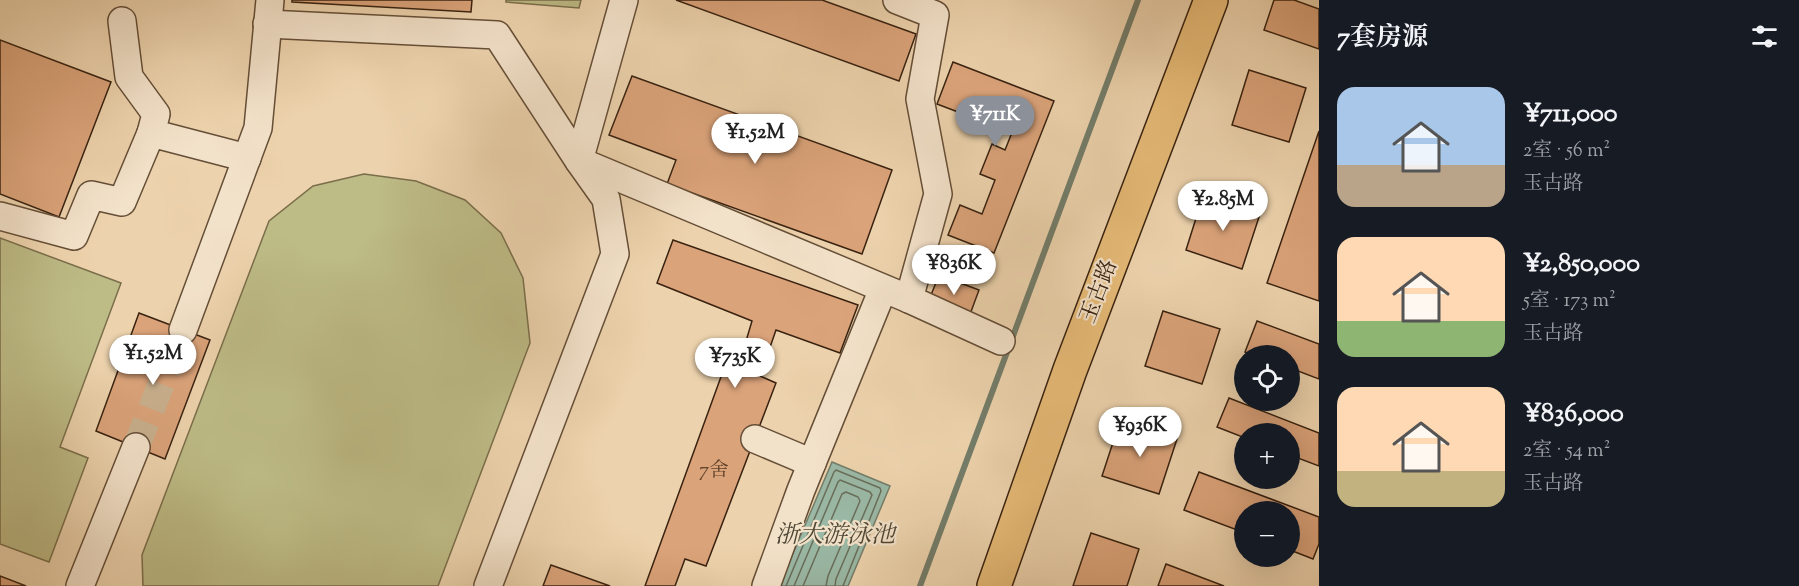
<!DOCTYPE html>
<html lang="zh">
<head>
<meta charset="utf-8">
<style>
  body { margin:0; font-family:"Sorts Mill Goudy","Noto Serif SC",serif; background:#242831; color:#f1f3f6; height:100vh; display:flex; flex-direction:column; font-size:22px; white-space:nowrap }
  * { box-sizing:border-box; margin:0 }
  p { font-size:20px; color:#9ea1a6 }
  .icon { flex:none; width:33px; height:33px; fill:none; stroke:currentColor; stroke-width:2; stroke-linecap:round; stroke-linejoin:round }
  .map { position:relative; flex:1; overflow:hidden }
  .drawer { display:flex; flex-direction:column; background:#171b24; width:480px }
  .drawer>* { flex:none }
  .buttons { position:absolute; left:1234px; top:345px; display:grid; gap:12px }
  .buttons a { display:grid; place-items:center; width:66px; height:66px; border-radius:50%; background:#171b24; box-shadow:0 6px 24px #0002; font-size:30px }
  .price { position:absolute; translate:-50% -51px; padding:0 14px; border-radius:21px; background:#fff; color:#222; font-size:20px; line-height:39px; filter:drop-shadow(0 2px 3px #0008) }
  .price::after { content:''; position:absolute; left:50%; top:36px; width:18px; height:14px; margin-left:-9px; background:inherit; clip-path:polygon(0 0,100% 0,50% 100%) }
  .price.selected { background:#8c9099; color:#fff }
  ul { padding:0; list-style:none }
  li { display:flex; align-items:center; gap:18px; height:150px; padding:0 18px }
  li span { display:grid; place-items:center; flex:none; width:168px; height:120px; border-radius:18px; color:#555 }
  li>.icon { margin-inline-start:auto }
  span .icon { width:72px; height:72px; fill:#fffc; stroke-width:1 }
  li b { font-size:26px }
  h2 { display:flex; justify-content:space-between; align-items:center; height:72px; padding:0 18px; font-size:26px }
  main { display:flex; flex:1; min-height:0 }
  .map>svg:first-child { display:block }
  .green { fill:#bdbb86; stroke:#7a6e4b; stroke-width:1.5 }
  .water { fill:#9ab9a6; stroke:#737d6a; stroke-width:1.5 }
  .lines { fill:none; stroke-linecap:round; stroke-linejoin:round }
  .shore { stroke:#696e5b; stroke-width:1.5 }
  .stream { stroke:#737d6a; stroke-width:6 }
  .building { fill:#dba37a; stroke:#382210; stroke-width:1.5 }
  .minor-tunnel { stroke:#c9b08e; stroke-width:27; stroke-dasharray:27 14; stroke-linecap:butt }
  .minor-casing { stroke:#654e37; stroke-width:30 }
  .major-casing { stroke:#382210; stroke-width:36 }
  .minor { stroke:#f3e2ca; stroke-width:27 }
  .major { stroke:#e6ba76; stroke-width:33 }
  .labels { text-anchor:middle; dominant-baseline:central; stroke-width:4.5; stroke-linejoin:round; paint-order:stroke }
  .number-label { font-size:20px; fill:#61422a }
  .street-label { font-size:22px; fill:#382210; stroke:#f3e2ca }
  .water-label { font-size:24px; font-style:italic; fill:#504836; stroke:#f3e2ca }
</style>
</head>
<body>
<main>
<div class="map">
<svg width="1319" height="586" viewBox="0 0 1319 586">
  <rect width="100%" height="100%" fill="#edd3ad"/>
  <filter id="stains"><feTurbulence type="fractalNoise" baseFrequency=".00333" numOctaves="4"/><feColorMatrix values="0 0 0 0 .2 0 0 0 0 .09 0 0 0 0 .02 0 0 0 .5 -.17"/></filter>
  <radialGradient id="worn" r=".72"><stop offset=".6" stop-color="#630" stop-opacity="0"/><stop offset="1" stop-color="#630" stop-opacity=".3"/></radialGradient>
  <g class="green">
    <polygon points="506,0 581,0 579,8 506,2"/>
    <polygon points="364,174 416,181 465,200 501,233 523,278 530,343 438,586 143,586 142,555 269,221 313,186"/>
    <polygon points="0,238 121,283 60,447 88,458 49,562 0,544"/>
  </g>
  <polygon class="water" points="832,462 890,486 848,586 779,586"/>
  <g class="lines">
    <g class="shore">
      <polyline points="786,586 834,472 836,470 880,488 881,491 843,586"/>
      <polyline points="794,586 838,482 840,480 870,492 872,495 836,579 835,586"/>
      <polyline points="803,586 842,494 846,492 858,497 860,501 828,576 826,586"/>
    </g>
    <polyline class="stream" points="920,586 1138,0"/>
  </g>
  <g class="building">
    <polygon points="292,0 472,0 471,12 292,2"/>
    <polygon points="676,0 822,0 916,34 899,81"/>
    <polygon points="1274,0 1294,0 1319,9 1319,49 1264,30"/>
    <polygon points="0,40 111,82 59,217 0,194"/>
    <polygon points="953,62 1054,101 994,253 948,235 960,205 982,214 995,180 980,174 992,144 1005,150 1017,120 984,108 979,120 937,104"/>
    <polygon points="1249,70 1306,88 1289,142 1232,125"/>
    <polygon points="632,76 892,170 862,254 667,184 676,160 609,135"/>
    <polygon points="1319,131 1319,301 1267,283"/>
    <polygon points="1203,196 1260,214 1242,269 1186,250"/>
    <polygon points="673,240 858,305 840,353 776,330 760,376 776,383 706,566 685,559 675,586 645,586 726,363 738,368 752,321 657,283"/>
    <polygon points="939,275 979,290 969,317 929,300"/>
    <polygon points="1163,311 1220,329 1202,384 1145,366"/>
    <polygon points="139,313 210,340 165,459 96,431"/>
    <polygon points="1257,321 1319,344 1319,379 1290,368 1290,356 1255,356 1245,352"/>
    <polygon points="1229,398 1319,433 1319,466 1290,455 1290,434 1245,434 1245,438 1217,427"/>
    <polygon points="1120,421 1177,439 1159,494 1102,476"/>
    <polygon points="1199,472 1319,517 1319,544 1313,559 1290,550 1290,512 1245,512 1245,533 1184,510"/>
    <polygon points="1091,533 1139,549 1127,586 1073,586"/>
    <polygon points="1166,564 1224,586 1158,586"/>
    <polygon points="551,565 610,586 543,586"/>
    <polygon points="0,576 26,586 0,586"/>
  </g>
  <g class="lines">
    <polyline class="minor-tunnel" points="136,447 183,330"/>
    <defs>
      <g id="minor">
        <polyline points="897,0 935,15 920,99 938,194 909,299"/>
        <polyline points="122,21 129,77 156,114 151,133"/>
        <polyline points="267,24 497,35 579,161 909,299 1001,341"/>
        <polyline points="0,216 74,236 91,195 122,202 151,133 247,158"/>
        <polyline points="183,330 258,128 270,0"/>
        <polyline points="755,439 812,463"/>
        <polyline points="80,586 136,447"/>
        <polyline points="488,586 615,254 606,199 579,161 624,0"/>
        <polyline points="766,586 801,490 883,289"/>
      </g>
      <polyline id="major" points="994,586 1070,370 1211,0"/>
    </defs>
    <use href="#minor" class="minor-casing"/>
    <use href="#major" class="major-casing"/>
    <use href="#minor" class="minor"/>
    <use href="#major" class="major"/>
  </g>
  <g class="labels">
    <g class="number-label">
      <text x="714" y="471">7舍</text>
    </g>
    <g class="street-label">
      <text transform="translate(1100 292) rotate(-69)">玉古路</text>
    </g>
    <g class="water-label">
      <text x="835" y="536">浙大游泳池</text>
    </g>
  </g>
  <rect width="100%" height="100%" filter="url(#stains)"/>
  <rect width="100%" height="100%" fill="url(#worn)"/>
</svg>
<div class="buttons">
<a><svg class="icon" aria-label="locate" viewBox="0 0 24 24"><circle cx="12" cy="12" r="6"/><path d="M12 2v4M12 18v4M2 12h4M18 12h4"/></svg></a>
<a>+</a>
<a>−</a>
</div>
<b class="price selected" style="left:995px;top:147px">¥711K</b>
<b class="price" style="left:755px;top:165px">¥1.52M</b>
<b class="price" style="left:1223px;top:232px">¥2.85M</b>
<b class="price" style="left:954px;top:296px">¥836K</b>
<b class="price" style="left:153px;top:386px">¥1.52M</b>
<b class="price" style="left:735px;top:389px">¥735K</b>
<b class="price" style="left:1140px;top:458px">¥936K</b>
</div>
<section class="drawer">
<h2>7套房源<svg class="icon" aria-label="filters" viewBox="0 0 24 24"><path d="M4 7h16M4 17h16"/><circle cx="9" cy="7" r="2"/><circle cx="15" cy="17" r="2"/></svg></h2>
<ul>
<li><span style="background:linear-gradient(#a9c7e8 65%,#b9a48a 0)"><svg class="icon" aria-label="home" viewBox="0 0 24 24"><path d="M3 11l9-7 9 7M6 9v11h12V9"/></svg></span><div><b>¥711,000</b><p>2室 · 56 m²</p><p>玉古路</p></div></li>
<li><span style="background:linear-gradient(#ffd9b3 70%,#8fb573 0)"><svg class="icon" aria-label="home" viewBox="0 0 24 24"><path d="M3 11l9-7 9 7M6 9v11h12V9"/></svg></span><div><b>¥2,850,000</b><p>5室 · 173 m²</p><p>玉古路</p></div></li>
<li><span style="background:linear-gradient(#ffd9b3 70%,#c2b280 0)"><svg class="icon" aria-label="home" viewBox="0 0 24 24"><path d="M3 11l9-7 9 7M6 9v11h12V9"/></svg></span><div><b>¥836,000</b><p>2室 · 54 m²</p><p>玉古路</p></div></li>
</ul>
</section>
</main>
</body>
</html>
